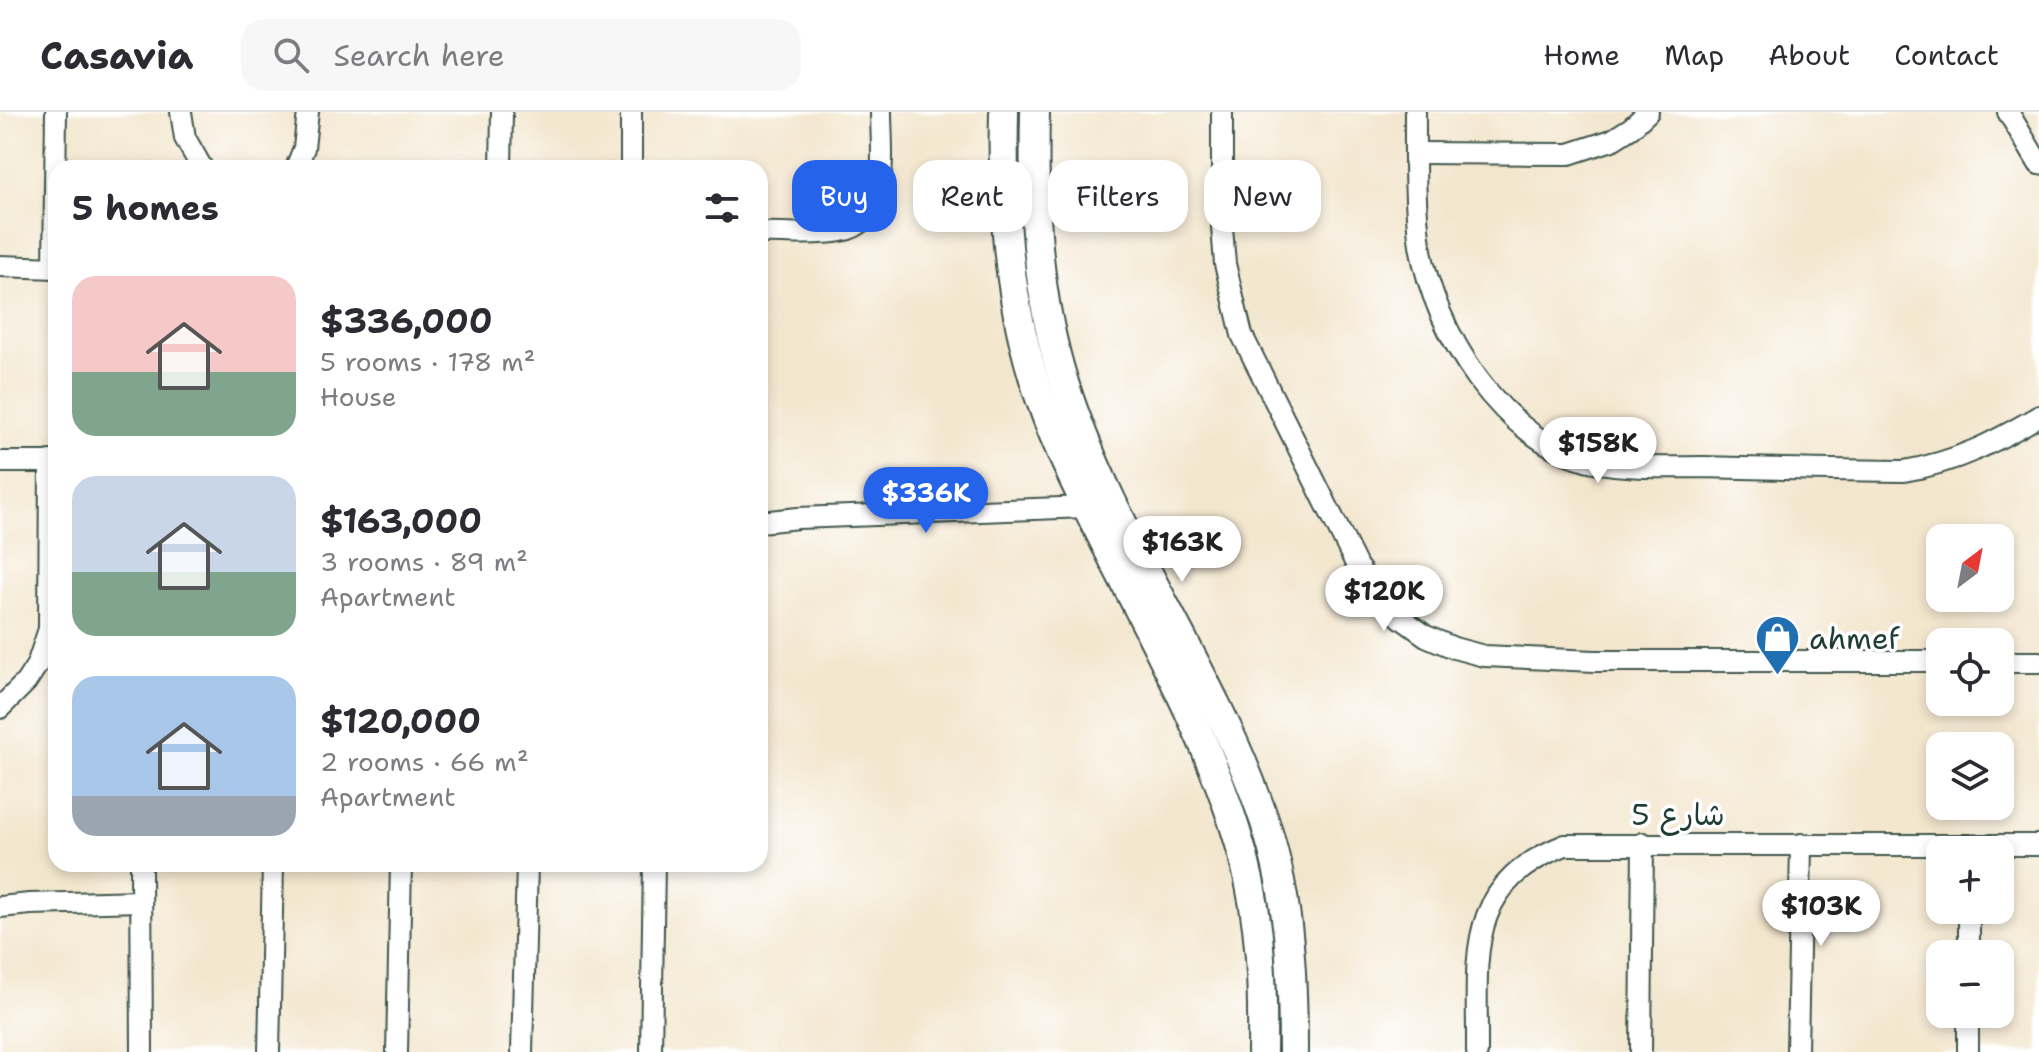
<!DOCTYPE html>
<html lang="en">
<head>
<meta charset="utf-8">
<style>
  body { margin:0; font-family:"Shantell Sans","Playpen Sans Arabic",sans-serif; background:#f7f7f7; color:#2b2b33; height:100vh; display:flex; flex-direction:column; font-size:30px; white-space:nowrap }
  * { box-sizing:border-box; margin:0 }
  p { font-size:26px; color:#7c7c81 }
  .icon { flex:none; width:44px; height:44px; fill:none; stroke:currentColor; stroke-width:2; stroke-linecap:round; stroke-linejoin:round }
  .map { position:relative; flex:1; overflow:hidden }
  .sheet { position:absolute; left:48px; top:48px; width:720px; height:712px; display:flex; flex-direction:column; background:#fff; border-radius:24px; box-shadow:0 4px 12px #0003 }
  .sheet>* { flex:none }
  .guide { position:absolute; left:792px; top:48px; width:760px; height:72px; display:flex; gap:16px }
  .needle { width:52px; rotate:32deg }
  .fabs { position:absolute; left:1926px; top:412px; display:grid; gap:16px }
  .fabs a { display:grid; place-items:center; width:88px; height:88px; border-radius:16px; background:#fff; box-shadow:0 4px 12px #0003; font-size:40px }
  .price { position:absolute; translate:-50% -68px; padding:0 18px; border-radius:28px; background:#fff; color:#222; font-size:26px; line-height:52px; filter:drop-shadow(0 2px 4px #0008) }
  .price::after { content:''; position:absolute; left:50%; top:48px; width:24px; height:18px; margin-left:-12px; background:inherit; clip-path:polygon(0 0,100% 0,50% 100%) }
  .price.current { background:#2563eb; color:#fff }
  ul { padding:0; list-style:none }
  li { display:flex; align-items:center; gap:24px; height:200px; padding:0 24px }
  li span { display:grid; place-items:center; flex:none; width:224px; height:160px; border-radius:24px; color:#555 }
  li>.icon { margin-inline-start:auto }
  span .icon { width:96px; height:96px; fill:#fffc; stroke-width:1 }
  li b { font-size:34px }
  h2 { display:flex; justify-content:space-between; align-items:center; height:96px; padding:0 24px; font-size:34px }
  .tag { padding:0 28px; border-radius:24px; background:#fff; box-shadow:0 4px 12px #0003; font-size:28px; line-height:72px }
  .tag.current { background:#2563eb; color:#fff }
  header { display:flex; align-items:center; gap:48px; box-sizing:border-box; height:112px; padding:0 40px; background:#fff; border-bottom:2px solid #e1e1e2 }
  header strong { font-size:38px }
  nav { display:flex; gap:44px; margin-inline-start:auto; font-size:28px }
  .search { width:560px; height:72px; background:#f7f7f7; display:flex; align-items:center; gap:20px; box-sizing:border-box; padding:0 28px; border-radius:24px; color:#7c7c81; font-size:30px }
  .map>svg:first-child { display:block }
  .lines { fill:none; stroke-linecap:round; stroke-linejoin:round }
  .street-casing { stroke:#3f564b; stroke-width:24 }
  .secondary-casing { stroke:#3f564b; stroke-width:32 }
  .street { stroke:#fff; stroke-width:20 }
  .secondary { stroke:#fff; stroke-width:28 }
  .labels { text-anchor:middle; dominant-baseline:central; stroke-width:7; stroke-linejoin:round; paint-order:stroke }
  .poi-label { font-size:30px; fill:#1f3d34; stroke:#fff; text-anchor:start }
  .street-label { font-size:30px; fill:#1f3d34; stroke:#fff }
</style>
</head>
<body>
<header>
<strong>Casavia</strong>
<div class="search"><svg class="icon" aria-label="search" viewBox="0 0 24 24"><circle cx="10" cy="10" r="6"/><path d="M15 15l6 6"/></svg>Search here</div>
<nav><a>Home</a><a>Map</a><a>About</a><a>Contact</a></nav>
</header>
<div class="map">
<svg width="2039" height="940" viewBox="0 0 2039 940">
  <rect width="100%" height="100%" fill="#fff"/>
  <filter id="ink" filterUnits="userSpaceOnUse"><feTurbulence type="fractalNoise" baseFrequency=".0125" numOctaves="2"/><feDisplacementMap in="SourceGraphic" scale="16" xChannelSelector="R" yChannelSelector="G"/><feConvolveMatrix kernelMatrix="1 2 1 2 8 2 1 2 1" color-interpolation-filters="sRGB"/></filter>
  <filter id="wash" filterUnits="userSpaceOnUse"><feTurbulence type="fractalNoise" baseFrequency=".006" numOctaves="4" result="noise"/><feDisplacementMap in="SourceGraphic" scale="32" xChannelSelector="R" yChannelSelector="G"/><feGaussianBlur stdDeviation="1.8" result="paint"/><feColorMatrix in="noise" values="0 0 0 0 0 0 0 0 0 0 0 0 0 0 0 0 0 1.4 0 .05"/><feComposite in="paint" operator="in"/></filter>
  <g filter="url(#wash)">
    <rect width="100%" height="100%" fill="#f3e6ce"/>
  </g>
  <g filter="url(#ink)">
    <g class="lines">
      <defs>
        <g id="street">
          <polyline points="181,0 185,26 202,56"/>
          <polyline points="1222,0 1222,115 1225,152 1242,223 1357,454 1379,485 1401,506 1426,524 1454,536 1484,544 1595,549 1940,549"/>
          <path d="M1415,0c0,45 -1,89 5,133 14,86 83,199 174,217 35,7 74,5 109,5 67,2 134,3 201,4 53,-9 89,-28 135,-55"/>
          <polyline points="2008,0 2039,52"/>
          <polyline points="1415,41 1569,42 1612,28 1631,16 1648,0"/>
          <polyline points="296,56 304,36 308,0"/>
          <polyline points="501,56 502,0"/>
          <polyline points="631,56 631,0"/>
          <path d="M760,121c26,-1 56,3 81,-2 51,-9 40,-82 40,-119"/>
          <polyline points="0,154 56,156"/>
          <polyline points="54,156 56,0"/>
          <polyline points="0,350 56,350"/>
          <polyline points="760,410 798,406 1087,395"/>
          <polyline points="2000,550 2039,550"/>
          <polyline points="0,596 26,570 37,553 49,517 50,349"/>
          <polyline points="141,752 142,940"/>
          <polyline points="0,795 30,792 141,789"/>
          <polyline points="1969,842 1969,798"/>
          <polyline points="269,940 273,752"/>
          <polyline points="397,940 401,752"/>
          <polyline points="522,940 527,752"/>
          <polyline points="651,940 654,752"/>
          <path d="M1477,940c1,-93 -15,-166 88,-207h474"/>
          <polyline points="1641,940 1643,731"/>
          <polyline points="1797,940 1801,732"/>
          <polyline points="1968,940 1968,902"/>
        </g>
        <g id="secondary">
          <path d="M1004,0c-2,90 3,178 29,264 17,59 45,113 72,167 51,101 110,207 139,316 17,64 19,127 18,193"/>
          <path d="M1035,0c-2,94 1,184 30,274 48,149 143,276 195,422 29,80 33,160 33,244"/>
        </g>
      </defs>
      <use href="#street" class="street-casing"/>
      <use href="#secondary" class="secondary-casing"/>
      <use href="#street" class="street"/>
      <use href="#secondary" class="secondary"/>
    </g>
  </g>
  <defs>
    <symbol id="shop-pin" viewBox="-11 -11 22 30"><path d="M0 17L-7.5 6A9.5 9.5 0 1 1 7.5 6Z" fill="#1f6fb2" stroke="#fff"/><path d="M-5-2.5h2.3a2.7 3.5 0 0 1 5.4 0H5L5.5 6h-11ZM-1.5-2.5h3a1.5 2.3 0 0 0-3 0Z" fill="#fff"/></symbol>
  </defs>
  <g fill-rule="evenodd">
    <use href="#shop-pin" x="1752" y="500" width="51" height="69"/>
  </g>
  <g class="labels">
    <g class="poi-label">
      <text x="1809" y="526">ahmef</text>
    </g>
    <g class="street-label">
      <text x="1678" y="702">شارع 5</text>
    </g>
  </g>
</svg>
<div class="fabs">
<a><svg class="needle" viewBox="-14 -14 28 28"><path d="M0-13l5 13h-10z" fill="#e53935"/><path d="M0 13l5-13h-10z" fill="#7c7c81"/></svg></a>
<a><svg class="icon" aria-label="locate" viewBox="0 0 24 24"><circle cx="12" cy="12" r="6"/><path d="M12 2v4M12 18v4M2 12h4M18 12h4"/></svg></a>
<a><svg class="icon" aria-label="layers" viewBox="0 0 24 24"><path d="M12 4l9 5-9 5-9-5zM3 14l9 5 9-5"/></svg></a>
<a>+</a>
<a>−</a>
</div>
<b class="price" style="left:1598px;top:373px">$158K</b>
<b class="price current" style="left:926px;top:423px">$336K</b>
<b class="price" style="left:1182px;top:472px">$163K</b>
<b class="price" style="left:1384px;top:521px">$120K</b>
<b class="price" style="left:1821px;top:836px">$103K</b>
<div class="guide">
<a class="tag current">Buy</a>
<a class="tag">Rent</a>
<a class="tag">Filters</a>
<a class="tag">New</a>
</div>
<section class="sheet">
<h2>5 homes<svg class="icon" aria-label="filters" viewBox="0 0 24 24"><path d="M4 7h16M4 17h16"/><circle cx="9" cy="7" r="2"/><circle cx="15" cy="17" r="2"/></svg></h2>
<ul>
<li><span style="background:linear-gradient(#f6c9c9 60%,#7fa58c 0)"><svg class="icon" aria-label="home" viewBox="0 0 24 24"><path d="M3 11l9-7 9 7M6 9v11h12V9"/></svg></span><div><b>$336,000</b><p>5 rooms · 178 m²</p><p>House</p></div></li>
<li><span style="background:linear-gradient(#c9d6e8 60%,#7fa58c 0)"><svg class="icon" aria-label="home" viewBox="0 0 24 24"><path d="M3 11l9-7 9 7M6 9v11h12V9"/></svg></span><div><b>$163,000</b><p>3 rooms · 89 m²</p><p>Apartment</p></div></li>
<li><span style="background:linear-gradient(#a9c7e8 75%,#9aa5b1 0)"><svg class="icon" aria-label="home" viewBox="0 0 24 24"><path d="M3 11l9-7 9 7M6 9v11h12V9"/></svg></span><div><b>$120,000</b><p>2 rooms · 66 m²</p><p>Apartment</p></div></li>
</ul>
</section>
</div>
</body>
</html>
